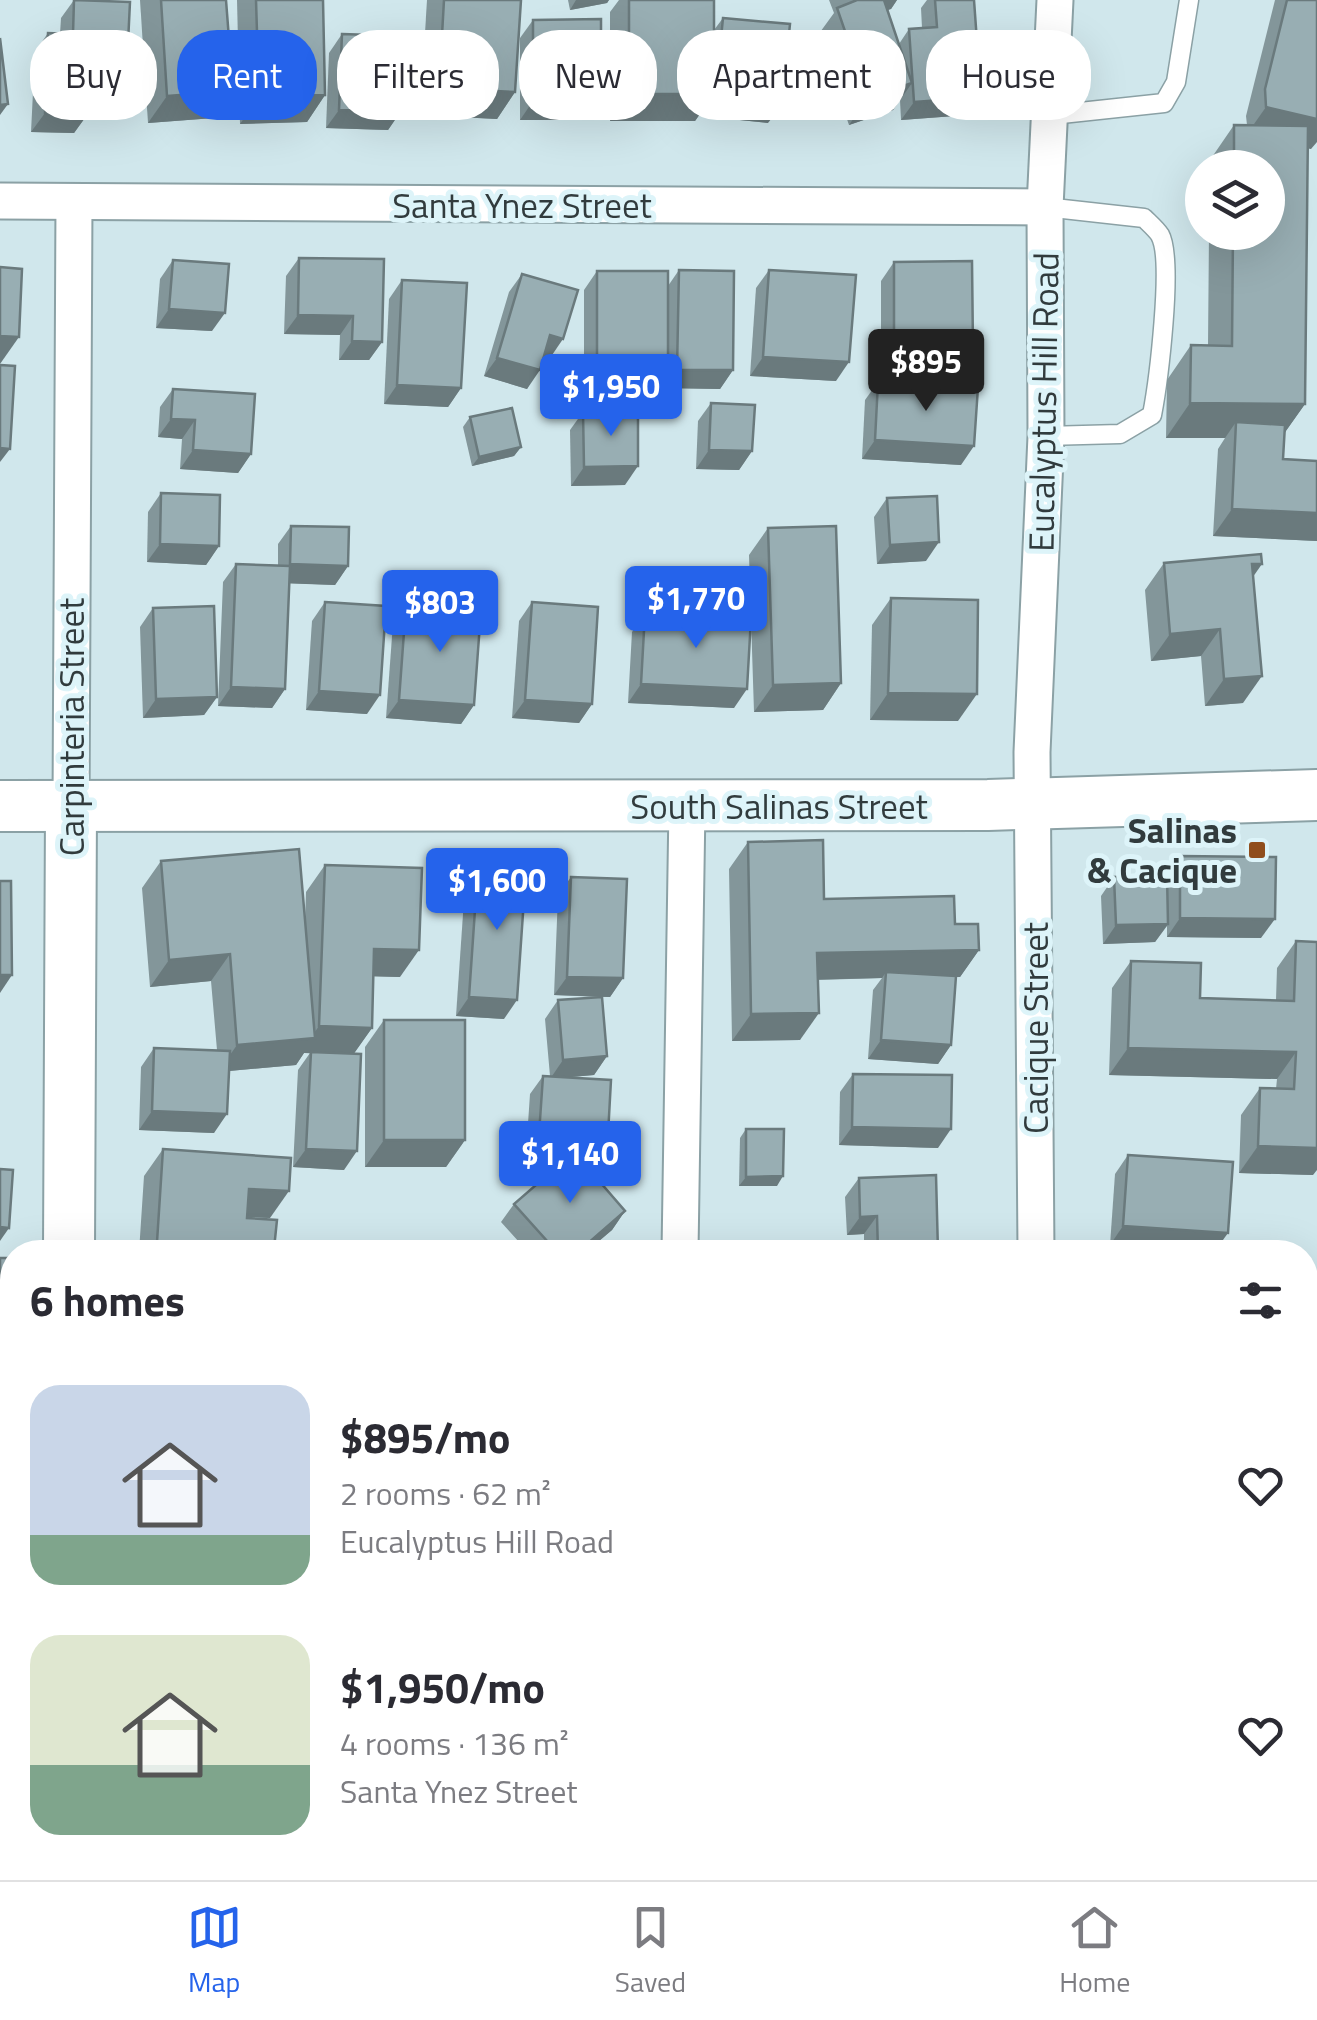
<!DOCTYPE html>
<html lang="en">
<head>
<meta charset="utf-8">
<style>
  body { margin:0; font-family:"Titillium Web",sans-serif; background:#f7f7f7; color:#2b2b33; height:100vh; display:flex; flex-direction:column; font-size:38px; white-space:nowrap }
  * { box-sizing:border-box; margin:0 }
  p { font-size:32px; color:#7c7c81 }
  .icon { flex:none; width:55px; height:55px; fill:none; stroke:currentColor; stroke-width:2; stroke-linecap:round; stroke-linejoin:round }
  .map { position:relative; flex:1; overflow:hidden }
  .details { position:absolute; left:0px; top:1240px; width:1318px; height:640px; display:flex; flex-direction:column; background:#fff; border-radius:40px 40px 0 0; box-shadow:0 10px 40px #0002 }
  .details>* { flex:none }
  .hud { position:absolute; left:30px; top:30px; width:1258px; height:90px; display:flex; gap:20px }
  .controls { position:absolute; left:1185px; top:150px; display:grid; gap:20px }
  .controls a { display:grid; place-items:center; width:100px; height:100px; border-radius:50%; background:#fff; box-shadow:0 10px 40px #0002; font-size:50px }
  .price { position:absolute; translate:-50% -85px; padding:0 22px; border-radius:10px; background:#2563eb; color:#fff; font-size:32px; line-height:65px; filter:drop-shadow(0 2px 5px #0008) }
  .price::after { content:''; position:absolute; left:50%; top:60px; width:30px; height:22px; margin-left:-15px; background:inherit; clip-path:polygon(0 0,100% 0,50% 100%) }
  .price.selected { background:#222; color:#fff }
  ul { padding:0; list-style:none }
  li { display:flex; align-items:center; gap:30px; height:250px; padding:0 30px }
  li span { display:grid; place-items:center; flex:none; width:280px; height:200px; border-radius:30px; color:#555 }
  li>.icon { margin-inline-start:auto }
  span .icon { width:120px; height:120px; fill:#fffc; stroke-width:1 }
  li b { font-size:42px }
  h2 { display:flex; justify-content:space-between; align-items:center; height:120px; padding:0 30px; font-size:42px }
  .tag { padding:0 35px; border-radius:40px; background:#fff; box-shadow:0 10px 40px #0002; font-size:35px; line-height:90px }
  .tag.selected { background:#2563eb; color:#fff }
  .menu { display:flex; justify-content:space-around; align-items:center; height:140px; border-top:2px solid #e1e1e2; background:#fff; font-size:28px; color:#7c7c81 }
  .menu a { display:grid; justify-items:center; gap:5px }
  .menu .selected { color:#2563eb }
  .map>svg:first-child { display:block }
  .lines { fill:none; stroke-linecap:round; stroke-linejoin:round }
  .lane-casing { stroke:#8ba1a5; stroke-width:21 }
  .street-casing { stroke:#8ba1a5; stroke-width:39 }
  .secondary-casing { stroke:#8ba1a5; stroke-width:54 }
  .lane { stroke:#fff; stroke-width:18 }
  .street { stroke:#fff; stroke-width:35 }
  .secondary { stroke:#fff; stroke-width:50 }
  .wall { fill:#83969a }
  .shaded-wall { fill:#6a7a7d }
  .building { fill:#98aeb3; stroke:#6a7a7d; stroke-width:2.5 }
  .poi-dot { fill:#904e1d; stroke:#ddf4f9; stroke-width:4 }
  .labels { text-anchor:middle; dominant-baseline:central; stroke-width:10; stroke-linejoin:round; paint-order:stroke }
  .street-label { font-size:35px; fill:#313b3d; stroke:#ddf4f9 }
  .poi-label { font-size:35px; font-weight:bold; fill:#313b3d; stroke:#ddf4f9; text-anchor:end }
</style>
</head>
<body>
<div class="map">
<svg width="1317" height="1880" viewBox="0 0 1317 1880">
  <rect width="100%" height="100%" fill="#d0e7ec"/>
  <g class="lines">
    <defs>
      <g id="lane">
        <polyline points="1052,115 1164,103 1176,82 1189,0"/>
        <path d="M1045,207l99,11c5,5 12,11 16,17 14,25 -2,149 -8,180l-32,19 -74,2"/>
      </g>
      <g id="street">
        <polyline points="0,201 1045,207"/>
        <polyline points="71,807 74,202"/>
        <polyline points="680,1252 687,806"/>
        <polyline points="1036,1252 1032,752 1046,436 1045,207 1055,0"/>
        <polyline points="0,1739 12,1739"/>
        <polyline points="1305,1745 1317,1745"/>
        <polyline points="1036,1880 1036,1868"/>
      </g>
      <g id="secondary">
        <polyline points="0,806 988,805 1317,795"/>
        <polyline points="69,1252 71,807"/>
        <polyline points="66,1880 66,1868"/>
      </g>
    </defs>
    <use href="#lane" class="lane-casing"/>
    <use href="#street" class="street-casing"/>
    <use href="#secondary" class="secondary-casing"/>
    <use href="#lane" class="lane"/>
    <use href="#street" class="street"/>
    <use href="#secondary" class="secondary"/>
  </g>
  <g class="wall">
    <polygon points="74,0 113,103 88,103 87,115 74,133 31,132 35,52 48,33 60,34 61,18"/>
    <polygon points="140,0 226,0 214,118 148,123"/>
    <polygon points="237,0 323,0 325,95 307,122 240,124"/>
    <polygon points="427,0 521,0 515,92 497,119 420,115"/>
    <polygon points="568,0 609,0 607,3 570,10"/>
    <polygon points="619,0 714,0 714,30 723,18 768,123 701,116 702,111 695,121 610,121 610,12"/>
    <polygon points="829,0 897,0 891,9 887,10 899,44 909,29 922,28 921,8 927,0 974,0 981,97 968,115 901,120 900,100 893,110 849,125 818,35 834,13"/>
    <polygon points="1275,0 1317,0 1311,149 1308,148 1305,404 1285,432 1283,459 1317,461 1317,541 1213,536 1218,449 1225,438 1166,438 1167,380 1191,345 1208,346 1209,232 1268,232 1268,168 1210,168 1210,160 1234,125 1247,125 1246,116"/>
    <polygon points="533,20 601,101 588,120 520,120 520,38"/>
    <polygon points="342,34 401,111 388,130 326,128 329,53"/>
    <polygon points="299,258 382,342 369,360 339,360 340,335 284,334 286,276"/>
    <polygon points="173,260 212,331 156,328 160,279"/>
    <polygon points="894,262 960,366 881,367 881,281"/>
    <polygon points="679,270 733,370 720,389 664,388 664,378 655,392 584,392 584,290 597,271 668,286"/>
    <polygon points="769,270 836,381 750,376 756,288"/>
    <polygon points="522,274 550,358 544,356 527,389 484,376 509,292"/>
    <polygon points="402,280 461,388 448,407 384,404 389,299"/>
    <polygon points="878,382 961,465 862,459 865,400"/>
    <polygon points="173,389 251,454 238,473 180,469 182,439 158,437 160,407"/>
    <polygon points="711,403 752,451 739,470 696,469 698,421"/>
    <polygon points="583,412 625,485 571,486 570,430"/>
    <polygon points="470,417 521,447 514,456 472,466 463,427"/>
    <polygon points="161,493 219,546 206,565 147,562 148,512"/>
    <polygon points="887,498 926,561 877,564 874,517"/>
    <polygon points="291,526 348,566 335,585 289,583 285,689 272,708 218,706 223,582 236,564 278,565 278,544"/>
    <polygon points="768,528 841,683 823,710 754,712 751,619 734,708 628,703 632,632 645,613 751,618 749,555"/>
    <polygon points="1164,563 1253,577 1243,703 1205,706 1201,656 1151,661 1145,590"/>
    <polygon points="891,598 958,721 870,720 872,625"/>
    <polygon points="325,602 367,714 306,710 312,621"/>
    <polygon points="532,602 592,704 579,723 512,718 519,621"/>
    <polygon points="406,605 474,705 461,724 386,718 393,623"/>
    <polygon points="153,608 217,697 204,715 143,718 140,627"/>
    <polygon points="748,842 824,899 955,924 979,950 960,977 956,977 951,1045 938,1064 868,1059 873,990 882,978 818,980 800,1040 732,1041 729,869"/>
    <polygon points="1180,856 1261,938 1167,937 1167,926 1155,942 1103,944 1101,896 1114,877 1167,877 1167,874"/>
    <polygon points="161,861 305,923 306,892 325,865 400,977 373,976 372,1028 353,1054 344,1170 293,1167 298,1070 310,1053 304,1053 296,1065 229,1071 214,1133 139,1130 141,1067 154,1048 217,1050 211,981 150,987 142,888"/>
    <polygon points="478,866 504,1019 456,1016 465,885"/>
    <polygon points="571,877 623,978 610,997 602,997 607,1056 594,1075 569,1077 607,1153 594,1172 591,1172 625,1211 612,1230 586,1252 528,1252 501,1222 514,1204 554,1169 525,1168 530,1094 543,1076 550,1076 545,1019 558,1000 601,997 554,995 558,895"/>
    <polygon points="1296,941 1313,1175 1239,1173 1241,1115 1260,1088 1276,1089 1277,1079 1109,1075 1112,988 1131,961 1200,998 1276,1000 1277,968"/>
    <polygon points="384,1020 465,1140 446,1167 365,1167 365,1047"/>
    <polygon points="853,1074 938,1148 839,1145 840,1092"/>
    <polygon points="746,1129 777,1186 739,1186 740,1138"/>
    <polygon points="163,1149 270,1218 247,1217 272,1252 139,1252 144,1176"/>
    <polygon points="1128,1155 1215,1251 1110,1245 1115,1174"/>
    <polygon points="859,1178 938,1252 864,1252 864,1234 847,1235 845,1197"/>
    <polygon points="1317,1290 1317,1347 1313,1348 1313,1364 1317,1364 1317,1431 1305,1431 1305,1381"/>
    <polygon points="1317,1512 1317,1656 1305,1656 1305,1602 1313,1602"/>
    <polygon points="146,1868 323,1868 322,1880 147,1880"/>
    <polygon points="365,1868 442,1868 442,1880 364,1880"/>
    <rect x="480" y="1868" width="253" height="12"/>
    <polygon points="1204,1868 1268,1868 1267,1880 1202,1880"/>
  </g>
  <g class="shaded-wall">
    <polygon points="576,0 609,0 607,3 570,10"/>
    <polygon points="875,0 897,0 891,9 862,18"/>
    <polygon points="912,83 893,110 849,125 868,98"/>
    <polygon points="89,84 126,84 113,103 76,102"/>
    <polygon points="439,88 515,92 497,119 420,115"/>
    <polygon points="233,91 214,118 148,123 167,96"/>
    <polygon points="629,94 714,94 695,121 610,121"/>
    <polygon points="325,95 307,122 240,124 259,97"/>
    <polygon points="981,97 968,115 901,120 914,102"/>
    <polygon points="715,98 782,105 768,123 701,116"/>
    <polygon points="533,101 601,101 588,120 520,120"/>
    <polygon points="8,104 0,115 0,105"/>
    <polygon points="1266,107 1317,119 1317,142 1311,149 1247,134"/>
    <polygon points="339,110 401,111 388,130 326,128"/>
    <polygon points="45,113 87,115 74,133 31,132"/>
    <polygon points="169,309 225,313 212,331 156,328"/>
    <polygon points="298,315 353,316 340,335 284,334"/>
    <polygon points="550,335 563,339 550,358 537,354"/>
    <polygon points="0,336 19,337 0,364"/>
    <polygon points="352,341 382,342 369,360 339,360"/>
    <polygon points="973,348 960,366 881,367 894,349"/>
    <polygon points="763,357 849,362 836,381 750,376"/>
    <polygon points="497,358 540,370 527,389 484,376"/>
    <polygon points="677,370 733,370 720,389 664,388"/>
    <polygon points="597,373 668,373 655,392 584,392"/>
    <polygon points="397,385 461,388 448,407 384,404"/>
    <polygon points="1190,403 1305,404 1281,438 1236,422 1225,438 1166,438"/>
    <polygon points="171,419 195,420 182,439 158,437"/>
    <polygon points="875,440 974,446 961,465 862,459"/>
    <polygon points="521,447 514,456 472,466 479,457"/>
    <polygon points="0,448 10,449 0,462"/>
    <polygon points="193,450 251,454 238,473 180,469"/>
    <polygon points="709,450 752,451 739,470 696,469"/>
    <polygon points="638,466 625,485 571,486 584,467"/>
    <polygon points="1232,509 1317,513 1317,541 1213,536"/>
    <polygon points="939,542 926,561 877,564 890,545"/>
    <polygon points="160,544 219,546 206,565 147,562"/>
    <polygon points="290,564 348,566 335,585 277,583"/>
    <polygon points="1252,564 1262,564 1243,591"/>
    <polygon points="1220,629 1201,656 1151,661 1170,634"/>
    <polygon points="1262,676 1243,703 1205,706 1224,679"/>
    <polygon points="841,683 823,710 754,712 773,685"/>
    <polygon points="641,684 747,689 734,708 628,703"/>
    <polygon points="231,687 285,689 272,708 218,706"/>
    <polygon points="319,691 380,695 367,714 306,710"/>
    <polygon points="888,693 977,694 958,721 870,720"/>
    <polygon points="217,697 204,715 143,718 156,699"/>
    <polygon points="399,700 474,705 461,724 386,718"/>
    <polygon points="525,700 592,704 579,723 512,718"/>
    <polygon points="1180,918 1275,919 1261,938 1167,937"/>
    <polygon points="1168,924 1155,942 1103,944 1116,925"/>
    <polygon points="374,949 419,950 400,977 356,976"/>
    <polygon points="979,950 960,977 886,978 886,972 882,978 798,980 817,953"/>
    <polygon points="230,954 211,981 150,987 169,960"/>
    <polygon points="0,975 12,975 0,993"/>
    <polygon points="567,977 623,978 610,997 554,995"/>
    <polygon points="469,997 517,1000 504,1019 456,1016"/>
    <polygon points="819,1013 800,1040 732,1041 751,1014"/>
    <polygon points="319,1026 372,1028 353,1055 304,1053 296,1065 218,1072 237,1045 310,1039"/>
    <polygon points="881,1040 951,1045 938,1064 868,1059"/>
    <polygon points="1128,1048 1296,1052 1277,1079 1109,1075"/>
    <polygon points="607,1056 594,1075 550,1079 563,1060"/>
    <polygon points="152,1111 227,1114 214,1133 139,1130"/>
    <polygon points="852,1127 951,1129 938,1148 839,1145"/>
    <polygon points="384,1140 465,1140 446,1167 365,1167"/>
    <polygon points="1258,1146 1317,1148 1317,1170 1313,1175 1239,1173"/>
    <polygon points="306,1149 357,1151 344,1170 293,1167"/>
    <polygon points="538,1149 607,1153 594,1172 525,1168"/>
    <polygon points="783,1176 777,1186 739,1186 746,1177"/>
    <polygon points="249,1189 289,1191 270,1218 230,1216"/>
    <polygon points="625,1211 612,1230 586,1252 578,1252"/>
    <polygon points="877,1216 864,1234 847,1235 860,1217"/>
    <polygon points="1123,1226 1228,1233 1215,1251 1110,1245"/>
    <polygon points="0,1227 9,1228 0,1241"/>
    <polygon points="157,1242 274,1249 272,1252 149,1252"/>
    <polygon points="1317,1329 1317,1347 1305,1348 1305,1330"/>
    <polygon points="0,1336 12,1336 12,1354 6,1364 0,1364"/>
    <polygon points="1309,1405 1317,1405 1317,1431 1305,1431 1305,1411"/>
    <polygon points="0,1522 9,1522 0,1535"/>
    <polygon points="12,1620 12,1626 4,1638 0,1639 0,1622"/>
    <rect x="1305" y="1638" width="12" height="18"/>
    <polygon points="235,1868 278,1868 269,1880 226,1880"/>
  </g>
  <g class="building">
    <polygon points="74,0 130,2 126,84 89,84 87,115 45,113 48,33 73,34"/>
    <polygon points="161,0 226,0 233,91 167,96"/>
    <polygon points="256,0 323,0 325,95 259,97"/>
    <polygon points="444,0 521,0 515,92 439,88"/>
    <rect x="629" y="0" width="85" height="94"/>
    <polygon points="857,0 884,0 912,83 868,98 837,8"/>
    <polygon points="935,0 974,0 981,97 914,102 909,29 937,27"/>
    <polygon points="1287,0 1317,0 1317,119 1266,107 1265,89"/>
    <polygon points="723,18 790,24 782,105 715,98"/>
    <polygon points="601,19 601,101 533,101 533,20"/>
    <polygon points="342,34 402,36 401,111 339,110"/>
    <polygon points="0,38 8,104 0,105"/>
    <polygon points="1234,125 1308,126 1305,404 1190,403 1191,345 1232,346 1233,232 1268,232 1268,168 1234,168"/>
    <polygon points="299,258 384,259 382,342 352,341 353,316 298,315"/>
    <polygon points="173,260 229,264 225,313 169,309"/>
    <polygon points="972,261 973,348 894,349 894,262"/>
    <polygon points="0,267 22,269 19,337 0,336"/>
    <polygon points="679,270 734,271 733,370 677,370"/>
    <polygon points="769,270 856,275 849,362 763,357"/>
    <rect x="597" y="271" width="71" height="102"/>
    <polygon points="522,274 578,290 563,339 550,335 540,370 497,358"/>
    <polygon points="402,280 467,283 461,388 397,385"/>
    <polygon points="0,365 15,366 10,449 0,448"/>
    <polygon points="878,382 978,387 974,446 875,440"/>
    <polygon points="173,389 255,394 251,454 193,450 195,420 171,419"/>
    <polygon points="711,403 755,405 752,451 709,450"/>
    <polygon points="512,408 521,447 479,457 470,417"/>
    <polygon points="638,411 638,466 584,467 583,412"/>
    <polygon points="1236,422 1285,425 1283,459 1317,461 1317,513 1232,509"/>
    <polygon points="161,493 220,495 219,546 160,544"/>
    <polygon points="937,496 939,542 890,545 887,498"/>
    <polygon points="291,526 349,527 348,566 290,564"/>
    <polygon points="836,526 841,683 773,685 768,528"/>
    <polygon points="1261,554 1262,564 1252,564 1262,676 1224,679 1220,629 1170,634 1164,563"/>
    <polygon points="236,564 290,566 285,689 231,687"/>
    <polygon points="891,598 978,600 977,694 888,693"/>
    <polygon points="325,602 386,606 380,695 319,691"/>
    <polygon points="532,602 598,607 592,704 525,700"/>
    <polygon points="406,605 481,610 474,705 399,700"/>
    <polygon points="214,606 217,697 156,699 153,608"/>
    <polygon points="645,613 751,618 747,689 641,684"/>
    <polygon points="823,840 824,899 954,896 955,924 978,924 979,950 817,953 819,1013 751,1014 748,842"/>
    <polygon points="299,849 315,1038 237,1045 230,954 169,960 161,861"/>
    <polygon points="1180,856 1276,857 1275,919 1180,918"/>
    <polygon points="325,865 422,868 419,950 374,949 372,1028 319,1026"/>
    <polygon points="478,866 526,870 517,1000 469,997"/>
    <polygon points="1167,875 1168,924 1116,925 1114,877"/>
    <polygon points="571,877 627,879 623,978 567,977"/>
    <polygon points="0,881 11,881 12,975 0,975"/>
    <polygon points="1296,941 1317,942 1317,1148 1258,1146 1260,1088 1294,1089 1296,1052 1128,1048 1131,961 1201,963 1200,998 1294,1001"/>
    <polygon points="886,972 956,976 951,1045 881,1040"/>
    <polygon points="602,997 607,1056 563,1060 558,1000"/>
    <rect x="384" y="1020" width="81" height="120"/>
    <polygon points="154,1048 230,1051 227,1114 152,1111"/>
    <polygon points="311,1052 361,1054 357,1151 306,1149"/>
    <polygon points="853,1074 952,1075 951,1129 852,1127"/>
    <polygon points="543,1076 611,1080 607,1153 538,1149"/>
    <polygon points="746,1129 784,1129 783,1176 746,1177"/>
    <polygon points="163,1149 291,1158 289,1191 249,1189 247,1218 277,1220 274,1249 157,1242"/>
    <polygon points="574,1152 625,1211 578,1252 557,1252 514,1204"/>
    <polygon points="1128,1155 1233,1162 1228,1233 1123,1226"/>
    <polygon points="0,1169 13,1170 9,1228 0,1227"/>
    <polygon points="936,1175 938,1252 878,1252 877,1216 860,1217 859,1178"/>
    <polygon points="1153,1249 1206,1252 1153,1252"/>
    <rect x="0" y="1258" width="12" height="78"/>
    <polygon points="1317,1290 1317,1329 1312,1330 1312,1327 1305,1327 1305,1291"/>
    <polygon points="1305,1327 1312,1327 1313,1364 1317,1364 1317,1405 1309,1405 1309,1381 1305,1381"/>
    <rect x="0" y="1486" width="9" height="36"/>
    <polygon points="7,1555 12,1592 12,1620 0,1622 0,1556"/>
    <rect x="1305" y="1602" width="12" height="36"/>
    <polygon points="0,1790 8,1791 6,1880 0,1880"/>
    <rect x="166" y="1868" width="65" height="12"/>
    <polygon points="279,1868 323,1868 322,1880 278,1880"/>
    <rect x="383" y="1868" width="59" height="12"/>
    <polygon points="499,1868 642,1868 642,1880 500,1880"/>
    <polygon points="659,1868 733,1868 733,1880 658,1880"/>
    <polygon points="826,1868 962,1868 963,1880 787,1880 786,1870"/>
    <polygon points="1215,1868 1268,1868 1267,1880 1213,1880"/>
  </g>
  <rect class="poi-dot" x="1247" y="840" width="20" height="20" rx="5"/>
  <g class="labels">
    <g class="street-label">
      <text x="522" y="205">Santa Ynez Street</text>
      <text transform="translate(1043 402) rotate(-89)">Eucalyptus Hill Road</text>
      <text transform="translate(71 727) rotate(-90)">Carpinteria Street</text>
      <text x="779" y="806">South Salinas Street</text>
      <text transform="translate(1035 1028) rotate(-90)">Cacique Street</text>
    </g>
    <g class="poi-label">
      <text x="1237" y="830">Salinas<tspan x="1237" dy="40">&amp; Cacique</tspan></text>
    </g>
  </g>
</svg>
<div class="controls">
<a><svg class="icon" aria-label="layers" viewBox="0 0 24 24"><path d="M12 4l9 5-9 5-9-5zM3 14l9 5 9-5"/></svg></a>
</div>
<b class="price selected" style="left:926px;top:414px">$895</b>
<b class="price" style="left:611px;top:439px">$1,950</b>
<b class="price" style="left:696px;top:651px">$1,770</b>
<b class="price" style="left:440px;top:655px">$803</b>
<b class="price" style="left:497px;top:933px">$1,600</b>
<b class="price" style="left:570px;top:1206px">$1,140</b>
<div class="hud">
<a class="tag">Buy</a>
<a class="tag selected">Rent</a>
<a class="tag">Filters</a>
<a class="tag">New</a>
<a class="tag">Apartment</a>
<a class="tag">House</a>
</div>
<section class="details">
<h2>6 homes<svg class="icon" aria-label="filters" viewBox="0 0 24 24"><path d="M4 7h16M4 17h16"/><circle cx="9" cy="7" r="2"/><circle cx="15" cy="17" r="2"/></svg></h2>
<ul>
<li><span style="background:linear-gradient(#c9d6e8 75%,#7fa58c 0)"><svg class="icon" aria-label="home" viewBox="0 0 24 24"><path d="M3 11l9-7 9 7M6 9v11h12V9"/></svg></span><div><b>$895/mo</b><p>2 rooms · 62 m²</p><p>Eucalyptus Hill Road</p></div><svg class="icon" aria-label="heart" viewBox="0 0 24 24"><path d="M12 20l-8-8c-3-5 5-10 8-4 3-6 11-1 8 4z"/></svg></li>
<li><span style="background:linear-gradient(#dfe7d0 65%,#7fa58c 0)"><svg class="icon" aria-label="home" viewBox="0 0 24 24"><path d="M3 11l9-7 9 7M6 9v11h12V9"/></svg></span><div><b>$1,950/mo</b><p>4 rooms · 136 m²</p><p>Santa Ynez Street</p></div><svg class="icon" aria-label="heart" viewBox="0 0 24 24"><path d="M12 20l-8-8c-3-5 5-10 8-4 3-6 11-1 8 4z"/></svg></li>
</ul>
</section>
</div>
<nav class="menu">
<a class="selected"><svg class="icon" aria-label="map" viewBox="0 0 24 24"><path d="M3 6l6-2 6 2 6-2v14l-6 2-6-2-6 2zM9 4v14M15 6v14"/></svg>Map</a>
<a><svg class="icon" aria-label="saved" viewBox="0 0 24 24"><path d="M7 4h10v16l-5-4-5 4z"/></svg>Saved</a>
<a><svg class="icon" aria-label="home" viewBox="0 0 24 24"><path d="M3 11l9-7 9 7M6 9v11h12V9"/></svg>Home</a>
</nav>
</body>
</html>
